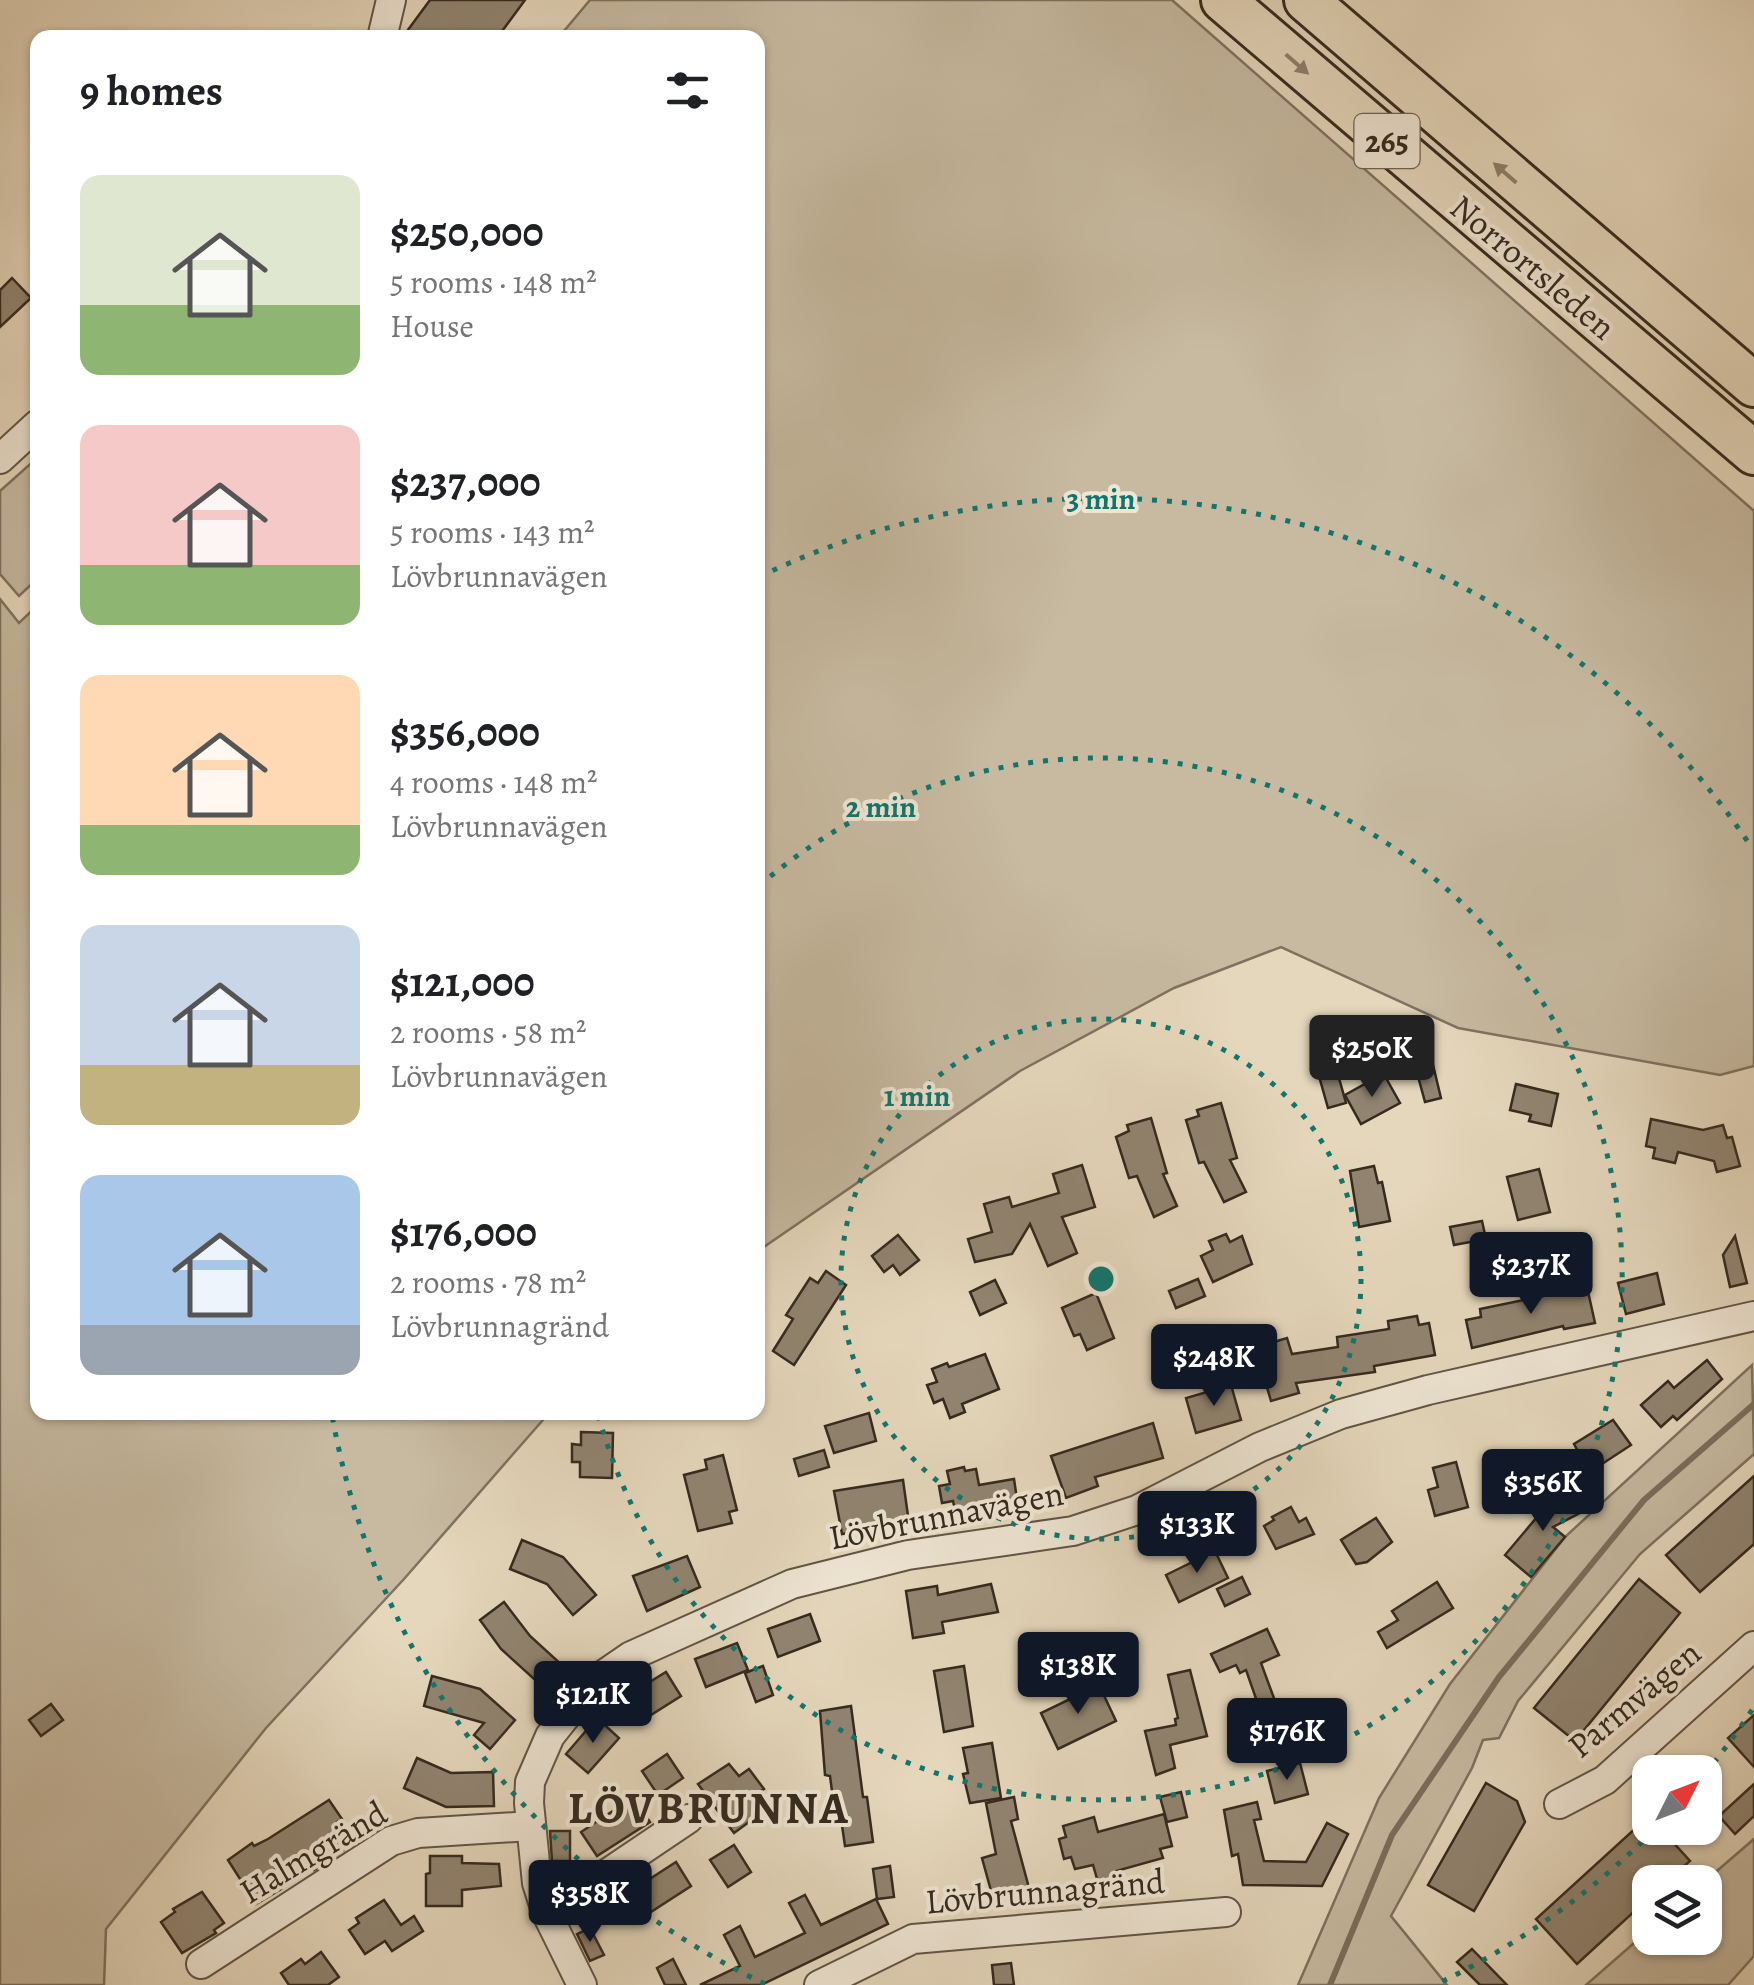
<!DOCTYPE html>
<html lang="en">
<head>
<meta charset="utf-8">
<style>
  body { margin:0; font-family:Alegreya,serif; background:#f2f2f2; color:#202124; height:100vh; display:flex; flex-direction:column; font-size:38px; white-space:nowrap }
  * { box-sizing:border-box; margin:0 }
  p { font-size:32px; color:#757577 }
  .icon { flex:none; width:55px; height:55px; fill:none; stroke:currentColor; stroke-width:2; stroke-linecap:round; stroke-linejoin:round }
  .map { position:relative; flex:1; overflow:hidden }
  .panel { position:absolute; left:30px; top:30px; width:735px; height:1390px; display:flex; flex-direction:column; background:#fff; border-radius:20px; box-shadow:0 2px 8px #0004 }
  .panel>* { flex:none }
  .needle { width:65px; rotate:48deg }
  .fabs { position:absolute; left:1632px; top:1755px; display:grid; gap:20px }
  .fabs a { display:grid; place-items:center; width:90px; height:90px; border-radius:20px; background:#fff; box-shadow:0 2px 8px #0004; font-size:50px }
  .price { position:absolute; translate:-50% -85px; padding:0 22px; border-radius:10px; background:#111827; color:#fff; font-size:32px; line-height:65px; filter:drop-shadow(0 2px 5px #0008) }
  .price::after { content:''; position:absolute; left:50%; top:60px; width:30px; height:22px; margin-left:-15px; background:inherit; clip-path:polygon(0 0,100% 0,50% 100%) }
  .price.selected { background:#222; color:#fff }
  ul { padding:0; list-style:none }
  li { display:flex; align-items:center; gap:30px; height:250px; padding:0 50px }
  li span { display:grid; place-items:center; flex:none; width:280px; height:200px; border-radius:20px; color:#555 }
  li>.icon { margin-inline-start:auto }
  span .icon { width:120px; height:120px; fill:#fffc; stroke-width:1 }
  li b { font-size:42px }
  h2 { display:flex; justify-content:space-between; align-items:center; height:120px; padding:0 50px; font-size:42px }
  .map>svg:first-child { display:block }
  .green { fill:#c7baa1; stroke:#7e7260; stroke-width:2.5 }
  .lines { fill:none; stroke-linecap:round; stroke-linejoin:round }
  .stream { stroke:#7b6e5d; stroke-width:6 }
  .building { fill:#918471; stroke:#352a1f; stroke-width:2.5 }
  .minor-casing { stroke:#615546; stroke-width:32 }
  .highway-casing { stroke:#352a1f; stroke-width:48 }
  .minor { stroke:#eee5d3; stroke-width:28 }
  .highway { stroke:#e5d7bc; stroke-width:42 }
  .oneway { fill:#8d806e }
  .ring { fill:none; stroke:#0f766e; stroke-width:5; stroke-dasharray:5 10 }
  .labels { text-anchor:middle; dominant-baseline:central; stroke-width:8; stroke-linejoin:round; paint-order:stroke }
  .shield { fill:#eee5d3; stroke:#6c6255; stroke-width:2.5 }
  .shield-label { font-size:32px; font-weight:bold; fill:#352a1f }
  .street-label { font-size:35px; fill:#352a1f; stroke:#eee5d3 }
  .district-label { font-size:45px; font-weight:bold; letter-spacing:2.5px; fill:#352a1f; stroke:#eee5d3 }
  .centre { fill:#0f766e; stroke:#eee5d3; stroke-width:5 }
  .ring-label { font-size:30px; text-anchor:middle; font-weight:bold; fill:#0f766e; stroke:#eee5d3; stroke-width:8; stroke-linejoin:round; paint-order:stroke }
</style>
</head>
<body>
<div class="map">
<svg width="1754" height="1985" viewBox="0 0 1754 1985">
  <rect width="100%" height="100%" fill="#e5d7bc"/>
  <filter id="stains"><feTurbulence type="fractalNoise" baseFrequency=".002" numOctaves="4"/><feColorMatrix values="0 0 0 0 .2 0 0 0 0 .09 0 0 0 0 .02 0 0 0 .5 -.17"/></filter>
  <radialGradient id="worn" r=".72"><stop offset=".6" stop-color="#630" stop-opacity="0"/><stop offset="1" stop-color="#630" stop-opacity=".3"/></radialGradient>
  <g class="green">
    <polygon points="590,0 1172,0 1754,511 1754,1066 1720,1075 1458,1028 1281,947 1174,988 1020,1071 758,1251 758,38 559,37"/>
    <polygon points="37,458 37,579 19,596 0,574 0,491"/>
    <polygon points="0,599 19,623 38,605 38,1412 549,1413 404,1579 266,1728 106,1929 104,1985 0,1985"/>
    <polygon points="1752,1365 1754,1454 1640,1554 1518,1701 1499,1738 1483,1740 1472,1768 1391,1916 1447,1985 1298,1985 1379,1798 1450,1684 1565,1537"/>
    <polygon points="1754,1839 1754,1956 1728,1985 1586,1985 1650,1929 1650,1938 1705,1938 1704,1882"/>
  </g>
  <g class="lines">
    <polyline class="stream" points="1330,1985 1392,1835 1499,1677 1644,1500 1754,1404"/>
  </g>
  <g class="building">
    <polygon points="430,0 525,0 497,38 402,38"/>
    <polygon points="12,278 31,298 0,327 0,290"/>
    <polygon points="1335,1064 1346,1103 1328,1108 1317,1069"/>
    <polygon points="1433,1065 1441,1098 1425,1102 1416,1069"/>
    <polygon points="1386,1078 1400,1103 1361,1124 1345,1095 1372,1080 1374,1084"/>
    <polygon points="1516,1084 1558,1094 1551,1126 1529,1121 1531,1115 1510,1110"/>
    <polygon points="1221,1103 1237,1158 1230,1160 1246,1192 1224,1202 1204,1162 1199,1163 1186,1120 1199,1116 1197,1110"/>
    <polygon points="1151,1118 1167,1173 1163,1174 1177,1206 1154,1217 1137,1176 1129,1178 1116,1137 1129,1131 1127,1125"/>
    <polygon points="1651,1119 1703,1130 1723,1125 1727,1138 1732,1137 1740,1166 1717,1172 1714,1161 1678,1152 1675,1163 1653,1158 1655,1148 1646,1146"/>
    <polygon points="1082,1165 1095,1207 1062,1217 1077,1253 1048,1266 1030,1224 1012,1254 975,1262 968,1239 992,1232 984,1204 1009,1197 1012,1207 1059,1193 1053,1174"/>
    <polygon points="1374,1166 1378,1183 1382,1182 1390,1221 1359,1227 1350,1171"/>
    <polygon points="1539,1169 1550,1212 1518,1220 1507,1177"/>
    <polygon points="1482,1221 1486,1239 1454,1245 1450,1227"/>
    <polygon points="1226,1234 1230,1242 1242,1236 1252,1264 1213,1282 1201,1256 1213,1250 1209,1241"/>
    <polygon points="898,1235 919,1260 900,1275 893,1265 884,1272 872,1256"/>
    <polygon points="1735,1236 1747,1283 1730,1287 1723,1255"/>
    <polygon points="826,1271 846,1285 794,1365 773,1351 793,1319 786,1315 810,1278 818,1283"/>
    <polygon points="1657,1273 1664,1304 1626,1314 1618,1283"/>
    <polygon points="1198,1279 1205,1296 1176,1308 1169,1291"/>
    <polygon points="995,1280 1006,1303 980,1315 970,1292"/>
    <polygon points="1587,1287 1595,1323 1564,1329 1563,1326 1472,1348 1466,1320 1481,1317 1480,1309"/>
    <polygon points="1096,1293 1114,1338 1087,1350 1080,1334 1074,1336 1062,1308"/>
    <polygon points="1417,1316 1419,1325 1429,1323 1435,1355 1374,1366 1375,1372 1296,1383 1299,1393 1271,1401 1260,1364 1269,1362 1264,1345 1287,1338 1292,1354 1338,1347 1337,1337 1389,1329 1388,1321"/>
    <polygon points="985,1354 999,1389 962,1404 965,1412 950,1418 943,1399 934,1403 927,1385 937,1382 932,1369 947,1363 949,1367"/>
    <polygon points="1707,1360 1722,1379 1677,1420 1673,1416 1661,1427 1641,1405 1668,1381 1674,1388"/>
    <polygon points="1231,1385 1241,1420 1196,1433 1186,1398"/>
    <polygon points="869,1413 876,1441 834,1453 825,1426"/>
    <polygon points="1613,1420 1631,1445 1576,1481 1566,1464 1580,1455 1574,1444"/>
    <polygon points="1153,1423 1163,1458 1095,1477 1098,1486 1066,1498 1051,1456"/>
    <polygon points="581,1432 613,1433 612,1478 580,1477 580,1462 572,1462 572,1444 581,1445"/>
    <polygon points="824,1450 829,1467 799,1476 794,1459"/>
    <polygon points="723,1455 737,1510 729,1512 732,1523 698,1531 684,1475 707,1469 705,1460"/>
    <polygon points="1456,1462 1468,1507 1435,1516 1428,1490 1438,1487 1433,1468"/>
    <polygon points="964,1467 965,1471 976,1469 979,1485 1014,1479 1018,1506 956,1515 953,1501 942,1503 939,1486 950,1484 947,1471"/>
    <polygon points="1754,1476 1754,1544 1700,1592 1666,1555"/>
    <polygon points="903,1480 909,1523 842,1534 834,1491"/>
    <polygon points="1567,1490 1580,1513 1553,1527 1565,1537 1531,1577 1505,1555 1548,1504 1547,1500"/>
    <polygon points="1291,1507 1299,1522 1306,1518 1314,1534 1276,1549 1264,1526 1274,1520 1272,1517"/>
    <polygon points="1376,1518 1392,1542 1367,1562 1356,1564 1341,1540"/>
    <polygon points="522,1540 563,1557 596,1595 573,1615 547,1584 510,1569"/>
    <polygon points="1215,1551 1228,1578 1179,1602 1166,1575"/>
    <polygon points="687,1556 700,1587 647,1611 633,1576"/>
    <polygon points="1242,1577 1250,1594 1225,1606 1217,1589"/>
    <polygon points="1639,1579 1680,1613 1575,1741 1534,1708"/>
    <polygon points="1437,1582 1453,1608 1387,1648 1378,1632 1398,1620 1392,1611"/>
    <polygon points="991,1584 998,1612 942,1622 944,1633 913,1638 906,1591 937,1586 938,1595"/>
    <polygon points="504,1602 530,1636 563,1666 543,1687 501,1649 480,1620"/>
    <polygon points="810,1614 820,1641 778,1657 768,1629"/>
    <polygon points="1267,1629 1279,1655 1261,1663 1285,1728 1243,1744 1233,1716 1259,1707 1246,1670 1240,1673 1236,1665 1220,1672 1211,1654"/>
    <polygon points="737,1643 748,1670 706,1687 695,1659"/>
    <polygon points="1115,1651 1122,1672 1100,1679 1093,1658"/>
    <polygon points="763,1666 773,1695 756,1702 745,1673"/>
    <polygon points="964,1666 973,1726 944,1732 934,1671"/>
    <polygon points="1190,1670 1207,1736 1170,1745 1175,1768 1156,1775 1145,1731 1176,1725 1175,1719 1178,1718 1168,1675"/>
    <polygon points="666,1672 681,1696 643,1720 627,1696"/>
    <polygon points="432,1676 480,1689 515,1720 490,1749 474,1735 484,1723 424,1706"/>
    <polygon points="1099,1685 1116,1721 1058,1749 1041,1713"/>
    <polygon points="51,1704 63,1720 41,1736 29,1720"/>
    <polygon points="851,1706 863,1797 867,1797 873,1842 845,1846 838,1798 833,1799 830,1776 825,1775 820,1711"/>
    <polygon points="1754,1715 1754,1767 1728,1738"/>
    <polygon points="597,1718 619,1738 588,1773 566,1754"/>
    <polygon points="992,1743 1001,1798 970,1803 963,1774 968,1773 963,1748"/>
    <polygon points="667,1754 683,1778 658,1795 642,1771"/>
    <polygon points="417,1758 451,1773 493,1772 494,1806 446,1807 404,1788"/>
    <polygon points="1300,1763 1308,1794 1275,1803 1267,1771"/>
    <polygon points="729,1764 739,1776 749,1769 764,1789 753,1796 764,1811 734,1833 698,1784"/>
    <polygon points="1486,1783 1517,1801 1525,1822 1474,1911 1428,1885"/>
    <polygon points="1754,1784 1754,1816 1735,1834 1719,1816"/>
    <polygon points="1181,1792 1187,1817 1167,1822 1160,1797"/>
    <polygon points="634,1797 650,1822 597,1856 581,1832"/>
    <polygon points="1014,1797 1018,1819 1011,1821 1029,1888 993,1898 982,1858 996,1854 986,1803"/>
    <polygon points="329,1800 342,1819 337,1822 343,1832 334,1837 343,1851 314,1870 303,1852 271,1872 281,1889 256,1904 228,1860 252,1843 254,1846 268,1839"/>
    <polygon points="1257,1802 1261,1819 1254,1820 1264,1861 1306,1862 1327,1823 1348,1834 1322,1886 1243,1885 1238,1854 1232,1856 1224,1810"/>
    <polygon points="1164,1814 1172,1846 1160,1849 1163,1858 1116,1871 1120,1884 1100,1889 1093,1865 1075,1869 1071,1857 1064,1859 1059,1839 1066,1837 1063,1826 1094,1817 1098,1832"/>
    <polygon points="1650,1815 1650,1828 1660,1828 1690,1861 1666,1882 1650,1882 1650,1897 1577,1964 1536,1919"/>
    <polygon points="550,1831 570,1831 570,1861 552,1861"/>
    <polygon points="734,1845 751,1872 728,1887 710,1860"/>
    <polygon points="430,1856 462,1856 462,1863 499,1864 501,1886 462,1890 462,1906 426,1906 426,1874 430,1873"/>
    <polygon points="676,1862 691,1886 637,1921 622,1897"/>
    <polygon points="890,1866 894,1897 877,1899 873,1869"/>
    <polygon points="202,1892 224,1923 214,1930 216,1933 182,1953 161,1922 175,1912 173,1909"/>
    <polygon points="805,1895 821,1925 876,1899 888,1924 761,1985 700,1985 740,1966 724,1935 740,1926 755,1957 805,1933 789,1903"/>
    <polygon points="384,1900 401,1925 414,1916 423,1931 392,1951 385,1941 365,1954 349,1930 359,1923 356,1918"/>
    <polygon points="590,1928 604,1955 590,1961 577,1934"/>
    <polygon points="1472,1949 1507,1985 1480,1985 1457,1962"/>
    <polygon points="321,1952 339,1977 328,1985 289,1985 281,1973 301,1959 305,1964"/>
    <polygon points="673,1959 686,1985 665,1985 657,1968"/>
    <polygon points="1011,1963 1014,1985 994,1985 992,1965"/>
  </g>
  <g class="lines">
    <defs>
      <g id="minor">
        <polyline points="382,38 391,0"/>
        <polyline points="0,459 38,424"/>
        <polyline points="1559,1804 1605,1780 1754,1646"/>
        <polyline points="547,1914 688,1819"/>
        <polyline points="201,1964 391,1841 418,1833 531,1826"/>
        <polyline points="582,1985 547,1914 537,1883 529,1803 530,1782 550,1736 593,1682 631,1656 792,1584 908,1555 1073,1531 1137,1510 1260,1447 1341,1414 1428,1390 1754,1316"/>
        <polyline points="819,1985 913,1939 1226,1912"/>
      </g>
      <g id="highway">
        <polyline points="1223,0 1754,453"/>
        <polyline points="1306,0 1754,385"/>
      </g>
    </defs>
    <use href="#minor" class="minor-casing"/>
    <use href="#highway" class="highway-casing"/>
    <use href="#minor" class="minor"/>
    <use href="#highway" class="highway"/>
  </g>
  <defs><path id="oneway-solid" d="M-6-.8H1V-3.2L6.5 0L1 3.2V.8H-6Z" transform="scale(2.5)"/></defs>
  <g class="oneway">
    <use href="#oneway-solid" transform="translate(1297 64) rotate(41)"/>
    <use href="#oneway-solid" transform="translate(1505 173) rotate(-139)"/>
  </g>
  <g class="ring">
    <circle cx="1101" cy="1279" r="260"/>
    <path d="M759 886A521 521 0 1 1 598 1414"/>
    <path d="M1752 1710A781 781 0 0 1 1708 1770M1653 1831A781 781 0 0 1 1437 1984M765 1984A781 781 0 0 1 332 1415M759 577A781 781 0 0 1 1752 848"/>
  </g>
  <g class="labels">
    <rect class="shield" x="1354.5" y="114" width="65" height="54" rx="8"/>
    <g class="shield-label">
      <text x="1387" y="141">265</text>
    </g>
    <g class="street-label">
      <text transform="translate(1533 267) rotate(40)">Norrortsleden</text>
      <text transform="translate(946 1515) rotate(-11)">Lövbrunnavägen</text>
      <text transform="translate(1634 1699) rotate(-40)">Parmvägen</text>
      <text transform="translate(313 1852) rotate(-31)">Halmgränd</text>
      <text transform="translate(1045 1891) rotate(-5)">Lövbrunnagränd</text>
    </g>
    <g class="district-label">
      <text x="709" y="1808">LÖVBRUNNA</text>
    </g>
  </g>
  <circle cx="1101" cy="1279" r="15" class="centre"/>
  <g class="ring-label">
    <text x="1101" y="509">3 min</text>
    <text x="881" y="817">2 min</text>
    <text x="917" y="1106">1 min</text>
  </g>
  <rect width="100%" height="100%" filter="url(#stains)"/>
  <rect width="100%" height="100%" fill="url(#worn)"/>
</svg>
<div class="fabs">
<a><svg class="needle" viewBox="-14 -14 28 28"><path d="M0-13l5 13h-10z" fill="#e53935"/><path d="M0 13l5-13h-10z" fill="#757577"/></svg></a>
<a><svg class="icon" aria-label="layers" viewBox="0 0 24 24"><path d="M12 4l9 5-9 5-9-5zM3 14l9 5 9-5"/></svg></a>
</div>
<b class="price selected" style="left:1372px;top:1100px">$250K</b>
<b class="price" style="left:1531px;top:1317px">$237K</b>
<b class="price" style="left:1214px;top:1409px">$248K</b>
<b class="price" style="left:1543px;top:1534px">$356K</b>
<b class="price" style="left:1197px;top:1576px">$133K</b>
<b class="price" style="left:1078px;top:1717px">$138K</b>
<b class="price" style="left:593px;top:1746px">$121K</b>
<b class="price" style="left:1287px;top:1783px">$176K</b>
<b class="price" style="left:590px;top:1945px">$358K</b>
<section class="panel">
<h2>9 homes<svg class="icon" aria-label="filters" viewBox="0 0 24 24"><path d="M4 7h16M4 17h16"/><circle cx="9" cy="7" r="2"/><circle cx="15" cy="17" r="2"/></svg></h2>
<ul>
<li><span style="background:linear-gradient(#dfe7d0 65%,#8fb573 0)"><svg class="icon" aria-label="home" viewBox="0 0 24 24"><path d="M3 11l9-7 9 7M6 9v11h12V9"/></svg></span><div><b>$250,000</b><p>5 rooms · 148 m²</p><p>House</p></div></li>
<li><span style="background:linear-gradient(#f6c9c9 70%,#8fb573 0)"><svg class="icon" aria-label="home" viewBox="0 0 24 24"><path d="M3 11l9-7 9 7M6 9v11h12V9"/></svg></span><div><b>$237,000</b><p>5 rooms · 143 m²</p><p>Lövbrunnavägen</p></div></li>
<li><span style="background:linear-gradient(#ffd9b3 75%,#8fb573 0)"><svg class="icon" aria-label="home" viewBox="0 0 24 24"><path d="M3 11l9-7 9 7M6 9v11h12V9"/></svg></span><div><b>$356,000</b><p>4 rooms · 148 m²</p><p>Lövbrunnavägen</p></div></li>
<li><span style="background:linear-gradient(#c9d6e8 70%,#c2b280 0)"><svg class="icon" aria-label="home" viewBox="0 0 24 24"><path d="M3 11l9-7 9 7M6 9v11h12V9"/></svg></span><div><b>$121,000</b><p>2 rooms · 58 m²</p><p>Lövbrunnavägen</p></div></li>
<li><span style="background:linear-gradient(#a9c7e8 75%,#9aa5b1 0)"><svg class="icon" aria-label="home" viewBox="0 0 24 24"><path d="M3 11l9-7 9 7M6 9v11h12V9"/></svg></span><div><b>$176,000</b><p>2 rooms · 78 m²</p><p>Lövbrunnagränd</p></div></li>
</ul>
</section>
</div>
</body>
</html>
